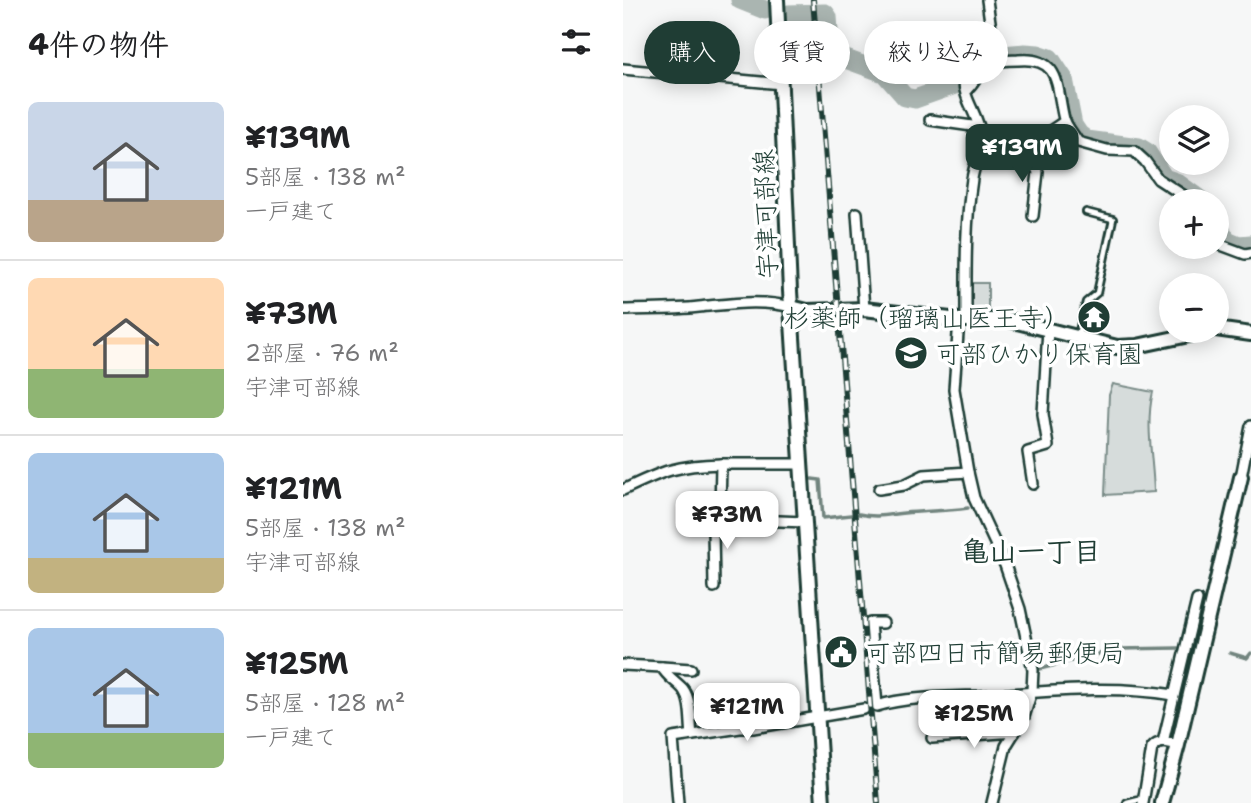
<!DOCTYPE html>
<html lang="ja">
<head>
<meta charset="utf-8">
<style>
  body { margin:0; font-family:"Shantell Sans","Klee One",sans-serif; background:#f2f2f2; color:#202124; height:100vh; display:flex; flex-direction:column; font-size:26px; white-space:nowrap }
  * { box-sizing:border-box; margin:0 }
  p { font-size:23px; color:#757577 }
  .icon { flex:none; width:38px; height:38px; fill:none; stroke:currentColor; stroke-width:2; stroke-linecap:round; stroke-linejoin:round }
  .map { position:relative; flex:1; overflow:hidden }
  .drawer { display:flex; flex-direction:column; background:#fff; width:623px }
  .drawer>* { flex:none }
  .guide { position:absolute; left:21px; top:21px; width:500px; height:63px; display:flex; gap:14px }
  .fabs { position:absolute; left:536px; top:105px; display:grid; gap:14px }
  .fabs a { display:grid; place-items:center; width:70px; height:70px; border-radius:50%; background:#fff; box-shadow:0 4px 18px #0003; font-size:35px }
  .price { position:absolute; translate:-50% -60px; padding:0 16px; border-radius:14px; background:#fff; color:#222; font-size:23px; line-height:46px; filter:drop-shadow(0 2px 4px #0008) }
  .price::after { content:''; position:absolute; left:50%; top:42px; width:21px; height:16px; margin-left:-10px; background:inherit; clip-path:polygon(0 0,100% 0,50% 100%) }
  .price.current { background:#1f3d34; color:#fff }
  ul { padding:0; list-style:none }
  li { display:flex; align-items:center; gap:21px; height:175px; padding:0 28px }
  li+li { border-top:2px solid #e0e0e0 }
  li span { display:grid; place-items:center; flex:none; width:196px; height:140px; border-radius:10px; color:#555 }
  li>.icon { margin-inline-start:auto }
  span .icon { width:84px; height:84px; fill:#fffc; stroke-width:1 }
  li b { font-size:30px }
  h2 { display:flex; justify-content:space-between; align-items:center; height:84px; padding:0 28px; font-size:30px }
  .chip { padding:0 24px; border-radius:32px; background:#fff; box-shadow:0 4px 18px #0003; font-size:24px; line-height:63px }
  .chip.current { background:#1f3d34; color:#fff }
  main { display:flex; flex:1; min-height:0 }
  .map>svg:first-child { display:block }
  .green { fill:#d6dcdb; stroke:#7a8c88; stroke-width:2 }
  .lines { fill:none; stroke-linecap:round; stroke-linejoin:round }
  .stream { stroke:#72857f; stroke-width:3.5 }
  .river { stroke:#aab5b1; stroke-width:19 }
  .lane-casing { stroke:#1f3d34; stroke-width:10 }
  .street-casing { stroke:#1f3d34; stroke-width:14 }
  .secondary-casing { stroke:#1f3d34; stroke-width:18 }
  .lane { stroke:#fff; stroke-width:4.5 }
  .street { stroke:#fff; stroke-width:9 }
  .secondary { stroke:#fff; stroke-width:12 }
  .rail-casing { stroke:#1f3d34; stroke-width:6 }
  .rail { stroke:#fff; stroke-width:3.5; stroke-dasharray:10; stroke-linecap:butt }
  .labels { text-anchor:middle; dominant-baseline:central; stroke-width:7; stroke-linejoin:round; paint-order:stroke }
  .street-label { font-size:26px; fill:#1f3d34; stroke:#fff }
  .poi-label { font-size:26px; fill:#1f3d34; stroke:#fff; text-anchor:start }
  .neighbourhood-label { font-size:28px; font-weight:bold; fill:#1f3d34; stroke:#fff }
</style>
</head>
<body>
<main>
<section class="drawer">
<h2>4件の物件<svg class="icon" aria-label="filters" viewBox="0 0 24 24"><path d="M4 7h16M4 17h16"/><circle cx="9" cy="7" r="2"/><circle cx="15" cy="17" r="2"/></svg></h2>
<ul>
<li><span style="background:linear-gradient(#c9d6e8 70%,#b9a48a 0)"><svg class="icon" aria-label="home" viewBox="0 0 24 24"><path d="M3 11l9-7 9 7M6 9v11h12V9"/></svg></span><div><b>¥139M</b><p>5部屋 · 138 m²</p><p>一戸建て</p></div></li>
<li><span style="background:linear-gradient(#ffd9b3 65%,#8fb573 0)"><svg class="icon" aria-label="home" viewBox="0 0 24 24"><path d="M3 11l9-7 9 7M6 9v11h12V9"/></svg></span><div><b>¥73M</b><p>2部屋 · 76 m²</p><p>宇津可部線</p></div></li>
<li><span style="background:linear-gradient(#a9c7e8 75%,#c2b280 0)"><svg class="icon" aria-label="home" viewBox="0 0 24 24"><path d="M3 11l9-7 9 7M6 9v11h12V9"/></svg></span><div><b>¥121M</b><p>5部屋 · 138 m²</p><p>宇津可部線</p></div></li>
<li><span style="background:linear-gradient(#a9c7e8 75%,#8fb573 0)"><svg class="icon" aria-label="home" viewBox="0 0 24 24"><path d="M3 11l9-7 9 7M6 9v11h12V9"/></svg></span><div><b>¥125M</b><p>5部屋 · 128 m²</p><p>一戸建て</p></div></li>
</ul>
</section>
<div class="map">
<svg width="628" height="803" viewBox="0 0 628 803">
  <rect width="100%" height="100%" fill="#f6f7f7"/>
  <filter id="ink" filterUnits="userSpaceOnUse"><feTurbulence type="fractalNoise" baseFrequency=".0143" numOctaves="2"/><feDisplacementMap in="SourceGraphic" scale="14" xChannelSelector="R" yChannelSelector="G"/><feConvolveMatrix kernelMatrix="1 2 1 2 8 2 1 2 1" color-interpolation-filters="sRGB"/></filter>
  <g filter="url(#ink)">
    <g class="green">
      <polygon points="348,283 365,283 365,315 352,315 348,311"/>
      <path d="M490,384l40,8c-8,32 0,67 1,100l-49,3 4,-100z"/>
    </g>
    <g class="lines">
      <g class="stream">
        <polyline points="189,479 197,480 200,518 228,515"/>
        <path d="M236,514c18,4 27,1 45,-1 22,-2 42,-2 64,-5"/>
        <polyline points="607,653 624,658 628,653"/>
        <polyline points="413,670 495,649 555,648"/>
      </g>
      <g class="river">
        <polyline points="117,0 142,10"/>
        <polyline points="165,14 202,13 205,17 207,45 220,58 261,73 282,97 292,99 343,81 358,61 368,56 402,53 415,54 427,58 441,79 450,125 456,134 464,140 516,147 524,152 541,178 553,182 579,201"/>
        <polyline points="593,222 604,240 616,245 628,244"/>
      </g>
      <defs>
        <g id="lane">
          <polyline points="455,335 463,302 474,293 490,219 463,212"/>
          <polyline points="504,803 520,799"/>
        </g>
        <g id="street">
          <polyline points="0,69 159,84"/>
          <path d="M343,90c9,-7 11,-18 21,-24 8,-5 21,-6 31,-6 44,-4 38,28 46,59 3,8 10,16 14,23l29,8 27,1 11,10 13,18 34,22"/>
          <polyline points="307,120 356,127"/>
          <polyline points="402,148 415,172 410,216"/>
          <polyline points="356,154 388,154 402,148 442,121"/>
          <polyline points="234,213 241,309"/>
          <polyline points="593,233 598,245 622,254 628,253"/>
          <path d="M0,310c25,-1 51,0 76,-3 32,-3 61,-8 92,0"/>
          <polyline points="336,320 331,389 345,472 351,498 382,565 397,609 410,670 409,691 401,717 383,746 369,803"/>
          <path d="M343,320c0,-47 -1,-95 6,-141 2,-14 9,-27 9,-42 -1,-20 -18,-37 -17,-57 0,-16 15,-24 26,-31l1,-20 -4,-29"/>
          <polyline points="98,464 179,464"/>
          <polyline points="618,477 628,426"/>
          <polyline points="410,484 405,452 425,446 420,414 425,329"/>
          <polyline points="256,489 281,485 301,475 345,472"/>
          <path d="M0,490c39,-19 54,-25 98,-26l-1,47 5,8 80,3"/>
          <polyline points="91,587 90,530 97,511"/>
          <path d="M260,623h-13l7,83c28,-9 72,-9 102,-10 65,-4 131,-12 195,-1"/>
          <path d="M0,665l39,2c5,10 14,14 21,22 9,12 7,32 9,46"/>
          <polyline points="39,667 68,669"/>
          <polyline points="309,738 392,732"/>
          <polyline points="540,742 574,600"/>
          <polyline points="55,803 50,738 117,728 130,728 241,709"/>
          <path d="M520,803l9,-55c7,-9 17,-5 26,-3"/>
        </g>
        <g id="secondary">
          <polyline points="154,0 167,291 200,803"/>
          <polyline points="168,307 184,311 241,309 336,320 386,320 494,347 514,346 585,331"/>
          <polyline points="593,329 628,334"/>
          <polyline points="539,803 555,745 618,477"/>
        </g>
      </defs>
      <use href="#lane" class="lane-casing"/>
      <use href="#street" class="street-casing"/>
      <use href="#secondary" class="secondary-casing"/>
      <use href="#lane" class="lane"/>
      <use href="#street" class="street"/>
      <use href="#secondary" class="secondary"/>
      <defs>
        <polyline id="rail" points="190,0 255,803"/>
      </defs>
      <use href="#rail" class="rail-casing"/>
      <use href="#rail" class="rail"/>
    </g>
  </g>
  <defs>
    <symbol id="temple-disc" viewBox="-11 -11 22 22"><circle r="9.5" fill="#1f3d34" stroke="#fff"/><path d="M0-6L5-2H3V0L6.5 2.5H4V6H1.5V3h-3V6H-4V2.5H-6.5L-3 0V-2H-5Z" fill="#fff"/></symbol>
    <symbol id="school-disc" viewBox="-11 -11 22 22"><circle r="9.5" fill="#1f3d34" stroke="#fff"/><path d="M0-5L7-2L0 1L-7-2ZM-4 1L0 2.5L4 1V4Q0 6-4 4Z" fill="#fff"/></symbol>
    <symbol id="civic-disc" viewBox="-11 -11 22 22"><circle r="9.5" fill="#1f3d34" stroke="#fff"/><path d="M-.6-6.5H3V-4.5H.6V-3L4-1V1h2V6H-6V1h2V-1L-.6-3ZM-1.2 2.5V6h2.4V2.5Z" fill="#fff"/></symbol>
  </defs>
  <g fill-rule="evenodd">
    <use href="#temple-disc" x="452" y="298" width="38" height="38"/>
    <use href="#school-disc" x="269" y="334" width="38" height="38"/>
    <use href="#civic-disc" x="199" y="633" width="38" height="38"/>
  </g>
  <g class="labels">
    <g class="street-label">
      <text transform="translate(142 214) rotate(-92)">宇津可部線</text>
    </g>
    <g class="poi-label">
      <text x="447" y="317" text-anchor="end">杉薬師（瑠璃山医王寺）</text>
      <text x="312" y="353">可部ひかり保育園</text>
      <text x="242" y="652">可部四日市簡易郵便局</text>
    </g>
    <g class="neighbourhood-label">
      <text x="408" y="551">亀山一丁目</text>
    </g>
  </g>
</svg>
<div class="fabs">
<a><svg class="icon" aria-label="layers" viewBox="0 0 24 24"><path d="M12 4l9 5-9 5-9-5zM3 14l9 5 9-5"/></svg></a>
<a>+</a>
<a>−</a>
</div>
<b class="price current" style="left:399px;top:184px">¥139M</b>
<b class="price" style="left:104px;top:551px">¥73M</b>
<b class="price" style="left:124px;top:743px">¥121M</b>
<b class="price" style="left:351px;top:750px">¥125M</b>
<div class="guide">
<a class="chip current">購入</a>
<a class="chip">賃貸</a>
<a class="chip">絞り込み</a>
</div>
</div>
</main>
</body>
</html>
